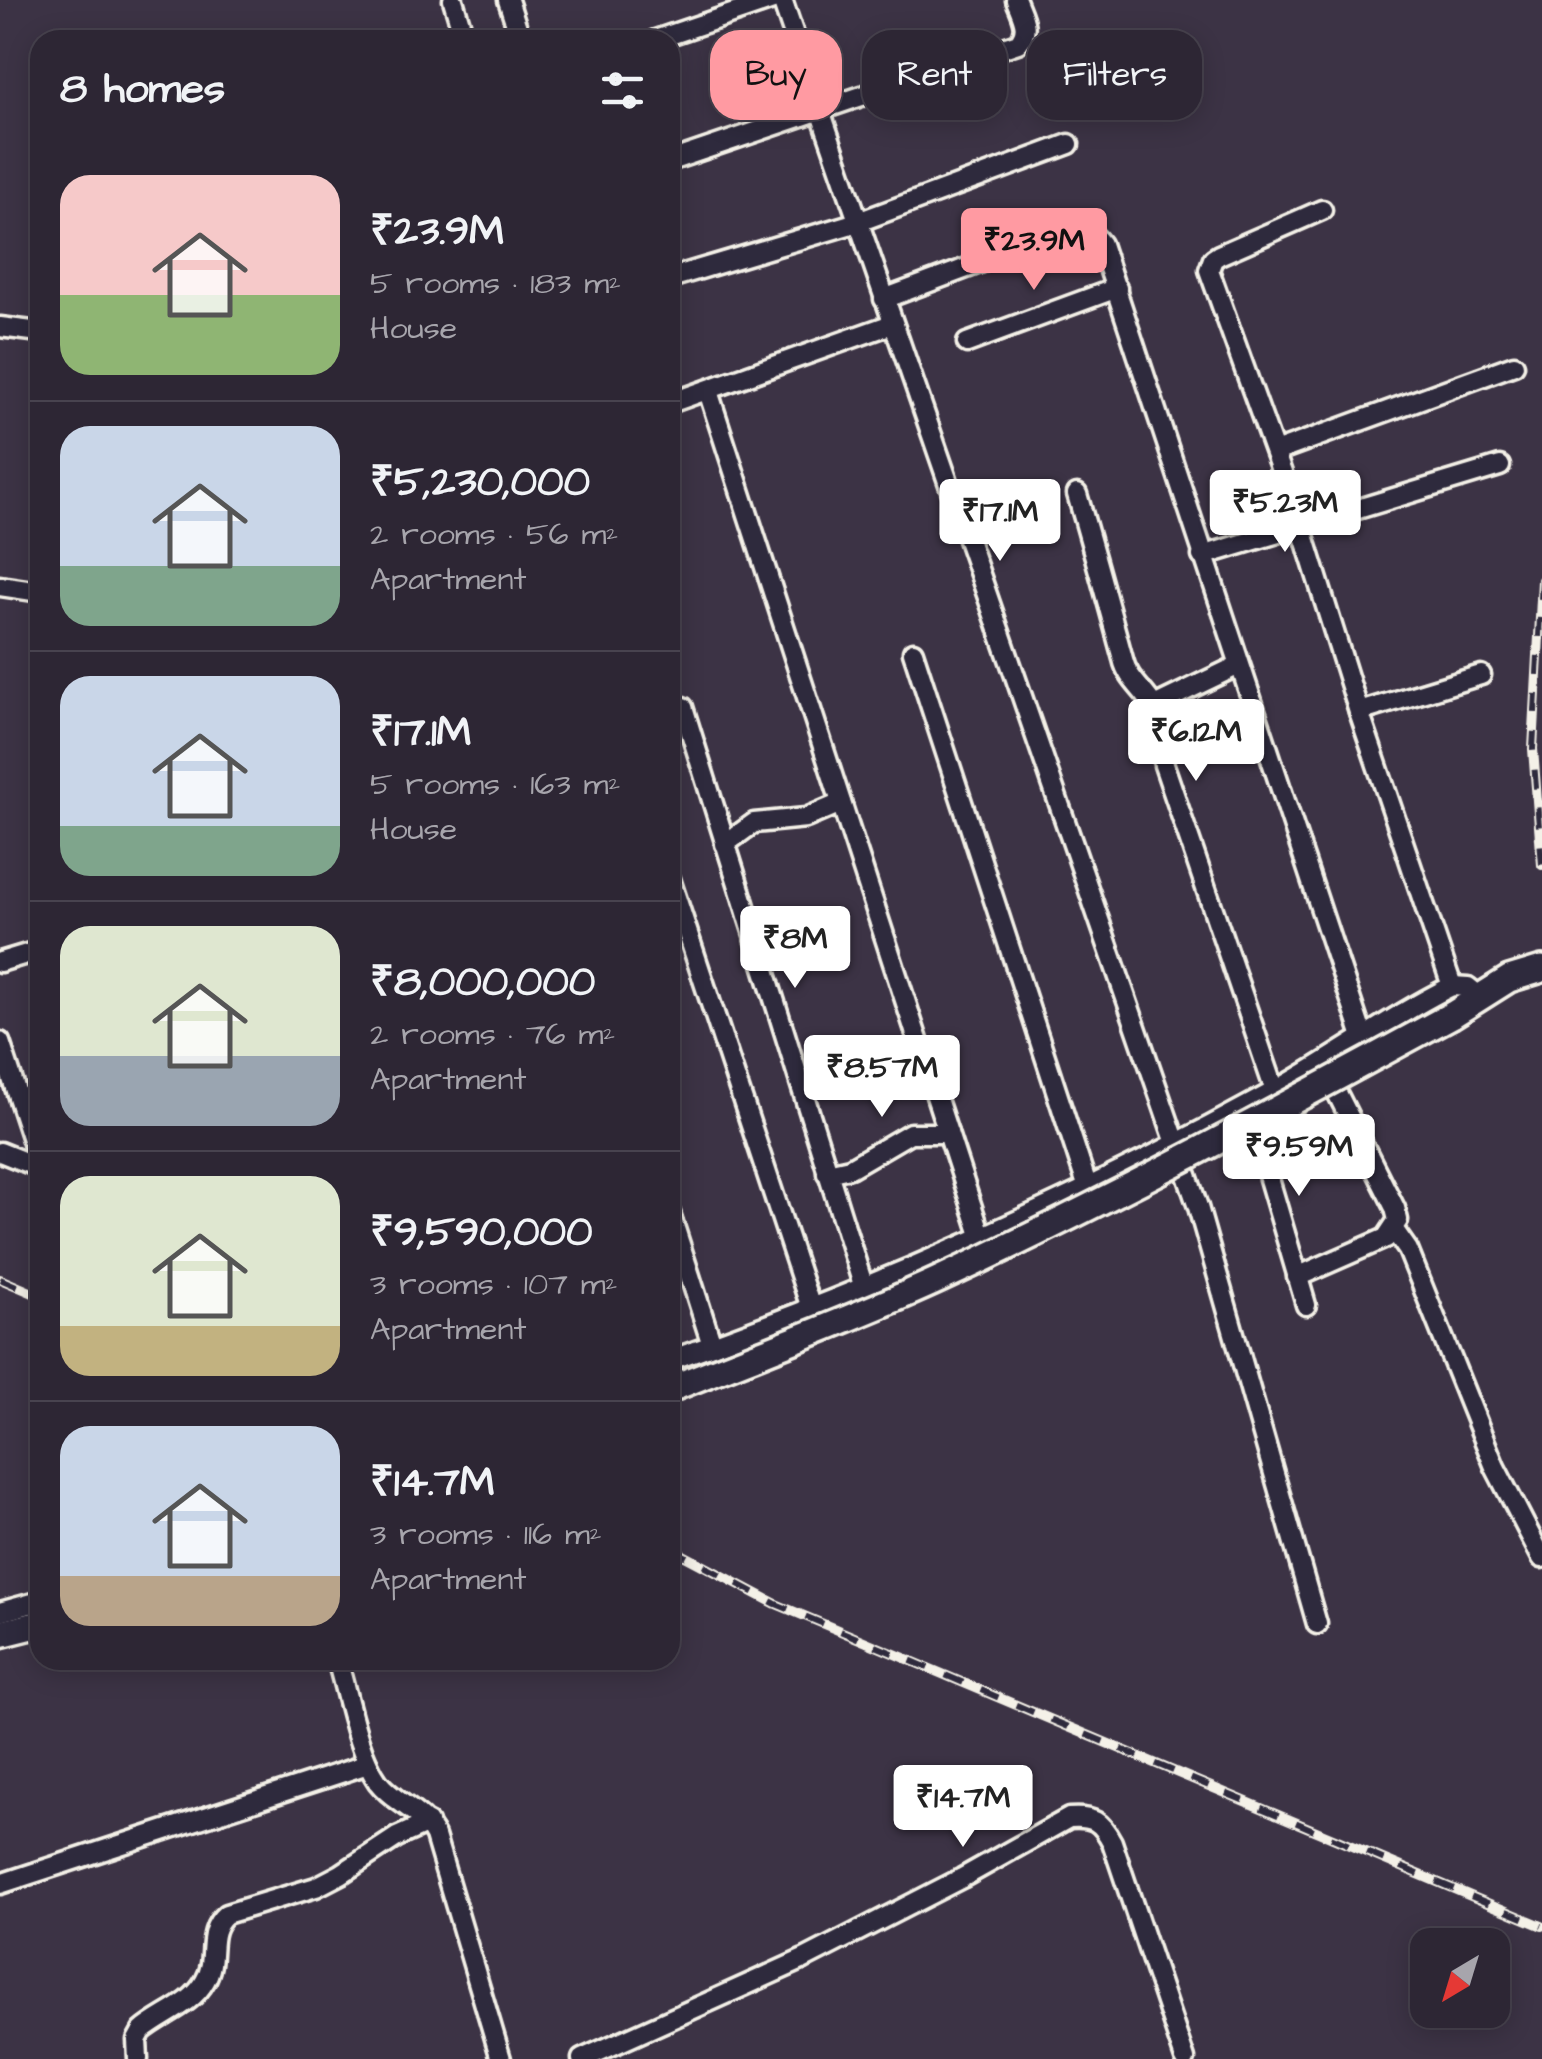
<!DOCTYPE html>
<html lang="en">
<head>
<meta charset="utf-8">
<style>
  body { margin:0; font-family:"Architects Daughter",sans-serif; background:#352e3c; color:#f1f3f6; height:100vh; display:flex; flex-direction:column; font-size:38px; white-space:nowrap }
  * { box-sizing:border-box; margin:0 }
  p { font-size:32px; color:#a7a5ac }
  .icon { flex:none; width:55px; height:55px; fill:none; stroke:currentColor; stroke-width:2; stroke-linecap:round; stroke-linejoin:round }
  .map { position:relative; flex:1; overflow:hidden }
  .sheet { position:absolute; left:30px; top:30px; width:650px; height:1640px; display:flex; flex-direction:column; background:#2d2634; border-radius:30px; box-shadow:0 5px 25px #0003,0 0 0 2px #48434f }
  .sheet>* { flex:none }
  .banner { position:absolute; left:710px; top:30px; width:680px; height:90px; display:flex; gap:20px }
  .needle { width:65px; rotate:218deg }
  .fabs { position:absolute; left:1410px; top:1928px; display:grid; gap:20px }
  .fabs a { display:grid; place-items:center; width:100px; height:100px; border-radius:20px; background:#2d2634; box-shadow:0 5px 25px #0003,0 0 0 2px #48434f; font-size:50px }
  .price { position:absolute; translate:-50% -85px; padding:0 22px; border-radius:10px; background:#fff; color:#222; font-size:32px; line-height:65px; filter:drop-shadow(0 2px 5px #0008) }
  .price::after { content:''; position:absolute; left:50%; top:60px; width:30px; height:22px; margin-left:-15px; background:inherit; clip-path:polygon(0 0,100% 0,50% 100%) }
  .price.active { background:#ff9aa2; color:#111 }
  ul { padding:0; list-style:none }
  li { display:flex; align-items:center; gap:30px; height:250px; padding:0 30px }
  li+li { border-top:2px solid #48434f }
  li span { display:grid; place-items:center; flex:none; width:280px; height:200px; border-radius:30px; color:#555 }
  li>.icon { margin-inline-start:auto }
  span .icon { width:120px; height:120px; fill:#fffc; stroke-width:1 }
  li b { font-size:42px }
  h2 { display:flex; justify-content:space-between; align-items:center; height:120px; padding:0 30px; font-size:42px }
  .chip { padding:0 35px; border-radius:30px; background:#2d2634; box-shadow:0 5px 25px #0003,0 0 0 2px #48434f; font-size:35px; line-height:90px }
  .chip.active { background:#ff9aa2; color:#111 }
  .map>svg:first-child { display:block }
  .lines { fill:none; stroke-linecap:round; stroke-linejoin:round }
  .street-casing { stroke:#f4f1e8; stroke-width:25 }
  .secondary-casing { stroke:#f4f1e8; stroke-width:32 }
  .street { stroke:#2f2a3d; stroke-width:18 }
  .secondary { stroke:#2f2a3d; stroke-width:25 }
  .rail-casing { stroke:#f4f1e8; stroke-width:10 }
  .rail { stroke:#2f2a3d; stroke-width:6; stroke-dasharray:19; stroke-linecap:butt }
  .secondary-bridge-casing { stroke:#f4f1e8; stroke-width:32; stroke-linecap:butt }
  .secondary-bridge { stroke:#2f2a3d; stroke-width:25 }
</style>
</head>
<body>
<div class="map">
<svg width="1542" height="2059" viewBox="0 0 1542 2059">
  <rect width="100%" height="100%" fill="#3c3345"/>
  <filter id="ink" filterUnits="userSpaceOnUse"><feTurbulence type="fractalNoise" baseFrequency=".01" numOctaves="2"/><feDisplacementMap in="SourceGraphic" scale="20" xChannelSelector="R" yChannelSelector="G"/><feConvolveMatrix kernelMatrix="1 2 1 2 8 2 1 2 1" color-interpolation-filters="sRGB"/></filter>
  <g filter="url(#ink)">
    <g class="lines">
      <defs>
        <g id="street">
          <polyline points="453,0 465,40"/>
          <polyline points="508,0 521,40"/>
          <polyline points="782,0 1198,1207 1317,1624"/>
          <polyline points="655,40 773,0"/>
          <path d="M670,161l348,-118c13,-14 4,-27 -2,-43"/>
          <polyline points="1322,210 1219,255 1213,259 1209,270 1301,526 1359,712 1452,986"/>
          <polyline points="670,278 858,222 1069,144"/>
          <path d="M884,299l187,-70c15,-1 21,3 30,15l263,796"/>
          <polyline points="0,327 40,332"/>
          <polyline points="967,343 1117,288"/>
          <polyline points="708,391 981,1235"/>
          <polyline points="670,403 892,324"/>
          <polyline points="1275,452 1514,365"/>
          <path d="M1077,494c16,55 31,110 46,165 4,19 20,30 30,46 10,17 8,41 11,60l111,326"/>
          <polyline points="1202,556 1500,466"/>
          <polyline points="0,586 40,592"/>
          <polyline points="913,652 1087,1185"/>
          <polyline points="1154,706 1239,665"/>
          <polyline points="683,707 864,1288"/>
          <polyline points="1359,712 1481,675"/>
          <polyline points="725,844 754,823 806,818 841,803"/>
          <polyline points="670,879 811,1308"/>
          <polyline points="0,962 40,950"/>
          <polyline points="0,1042 40,1164"/>
          <polyline points="1250,1114 1306,1305"/>
          <polyline points="0,1152 40,1168"/>
          <polyline points="827,1173 850,1168 910,1133 948,1133"/>
          <polyline points="670,1213 712,1345"/>
          <polyline points="1394,1230 1408,1250 1495,1467 1542,1558"/>
          <polyline points="1297,1277 1386,1238 1398,1220 1395,1208 1326,1071"/>
          <path d="M670,1360c205,-71 415,-164 605,-269 60,-33 116,-75 177,-105l16,1 12,10"/>
          <polyline points="0,1612 40,1601"/>
          <path d="M337,1660c11,36 20,92 41,122 17,22 44,28 57,54l66,223"/>
          <polyline points="0,1884 368,1764"/>
          <path d="M138,2059l-1,-19 5,-9c20,-17 50,-26 63,-50 14,-23 -1,-48 21,-67l90,-27 25,-13 56,-37 31,-14"/>
          <path d="M582,2059l222,-100 158,-81 107,-60c24,-2 32,3 43,24l73,217"/>
        </g>
        <g id="secondary">
          <polyline points="1452,1015 1509,979 1542,969"/>
          <polyline points="0,1634 40,1624"/>
        </g>
      </defs>
      <use href="#street" class="street-casing"/>
      <use href="#secondary" class="secondary-casing"/>
      <use href="#street" class="street"/>
      <use href="#secondary" class="secondary"/>
      <defs>
        <g id="rail">
          <polyline points="1542,580 1533,749 1542,865"/>
          <polyline points="0,1279 40,1296"/>
          <polyline points="670,1548 776,1604 1542,1926"/>
        </g>
      </defs>
      <use href="#rail" class="rail-casing"/>
      <use href="#rail" class="rail"/>
      <defs>
        <path id="secondary-bridge" d="M670,1389c89,-36 181,-69 268,-109 175,-81 345,-173 514,-265"/>
      </defs>
      <use href="#secondary-bridge" class="secondary-bridge-casing"/>
      <use href="#secondary-bridge" class="secondary-bridge"/>
    </g>
  </g>
</svg>
<div class="fabs">
<a><svg class="needle" viewBox="-14 -14 28 28"><path d="M0-13l5 13h-10z" fill="#e53935"/><path d="M0 13l5-13h-10z" fill="#a7a5ac"/></svg></a>
</div>
<b class="price active" style="left:1034px;top:293px">₹23.9M</b>
<b class="price" style="left:1285px;top:555px">₹5.23M</b>
<b class="price" style="left:1000px;top:564px">₹17.1M</b>
<b class="price" style="left:1196px;top:784px">₹6.12M</b>
<b class="price" style="left:795px;top:991px">₹8M</b>
<b class="price" style="left:882px;top:1120px">₹8.57M</b>
<b class="price" style="left:1299px;top:1199px">₹9.59M</b>
<b class="price" style="left:963px;top:1850px">₹14.7M</b>
<div class="banner">
<a class="chip active">Buy</a>
<a class="chip">Rent</a>
<a class="chip">Filters</a>
</div>
<section class="sheet">
<h2>8 homes<svg class="icon" aria-label="filters" viewBox="0 0 24 24"><path d="M4 7h16M4 17h16"/><circle cx="9" cy="7" r="2"/><circle cx="15" cy="17" r="2"/></svg></h2>
<ul>
<li><span style="background:linear-gradient(#f6c9c9 60%,#8fb573 0)"><svg class="icon" aria-label="home" viewBox="0 0 24 24"><path d="M3 11l9-7 9 7M6 9v11h12V9"/></svg></span><div><b>₹23.9M</b><p>5 rooms · 183 m²</p><p>House</p></div></li>
<li><span style="background:linear-gradient(#c9d6e8 70%,#7fa58c 0)"><svg class="icon" aria-label="home" viewBox="0 0 24 24"><path d="M3 11l9-7 9 7M6 9v11h12V9"/></svg></span><div><b>₹5,230,000</b><p>2 rooms · 56 m²</p><p>Apartment</p></div></li>
<li><span style="background:linear-gradient(#c9d6e8 75%,#7fa58c 0)"><svg class="icon" aria-label="home" viewBox="0 0 24 24"><path d="M3 11l9-7 9 7M6 9v11h12V9"/></svg></span><div><b>₹17.1M</b><p>5 rooms · 163 m²</p><p>House</p></div></li>
<li><span style="background:linear-gradient(#dfe7d0 65%,#9aa5b1 0)"><svg class="icon" aria-label="home" viewBox="0 0 24 24"><path d="M3 11l9-7 9 7M6 9v11h12V9"/></svg></span><div><b>₹8,000,000</b><p>2 rooms · 76 m²</p><p>Apartment</p></div></li>
<li><span style="background:linear-gradient(#dfe7d0 75%,#c2b280 0)"><svg class="icon" aria-label="home" viewBox="0 0 24 24"><path d="M3 11l9-7 9 7M6 9v11h12V9"/></svg></span><div><b>₹9,590,000</b><p>3 rooms · 107 m²</p><p>Apartment</p></div></li>
<li><span style="background:linear-gradient(#c9d6e8 75%,#b9a48a 0)"><svg class="icon" aria-label="home" viewBox="0 0 24 24"><path d="M3 11l9-7 9 7M6 9v11h12V9"/></svg></span><div><b>₹14.7M</b><p>3 rooms · 116 m²</p><p>Apartment</p></div></li>
</ul>
</section>
</div>
</body>
</html>
